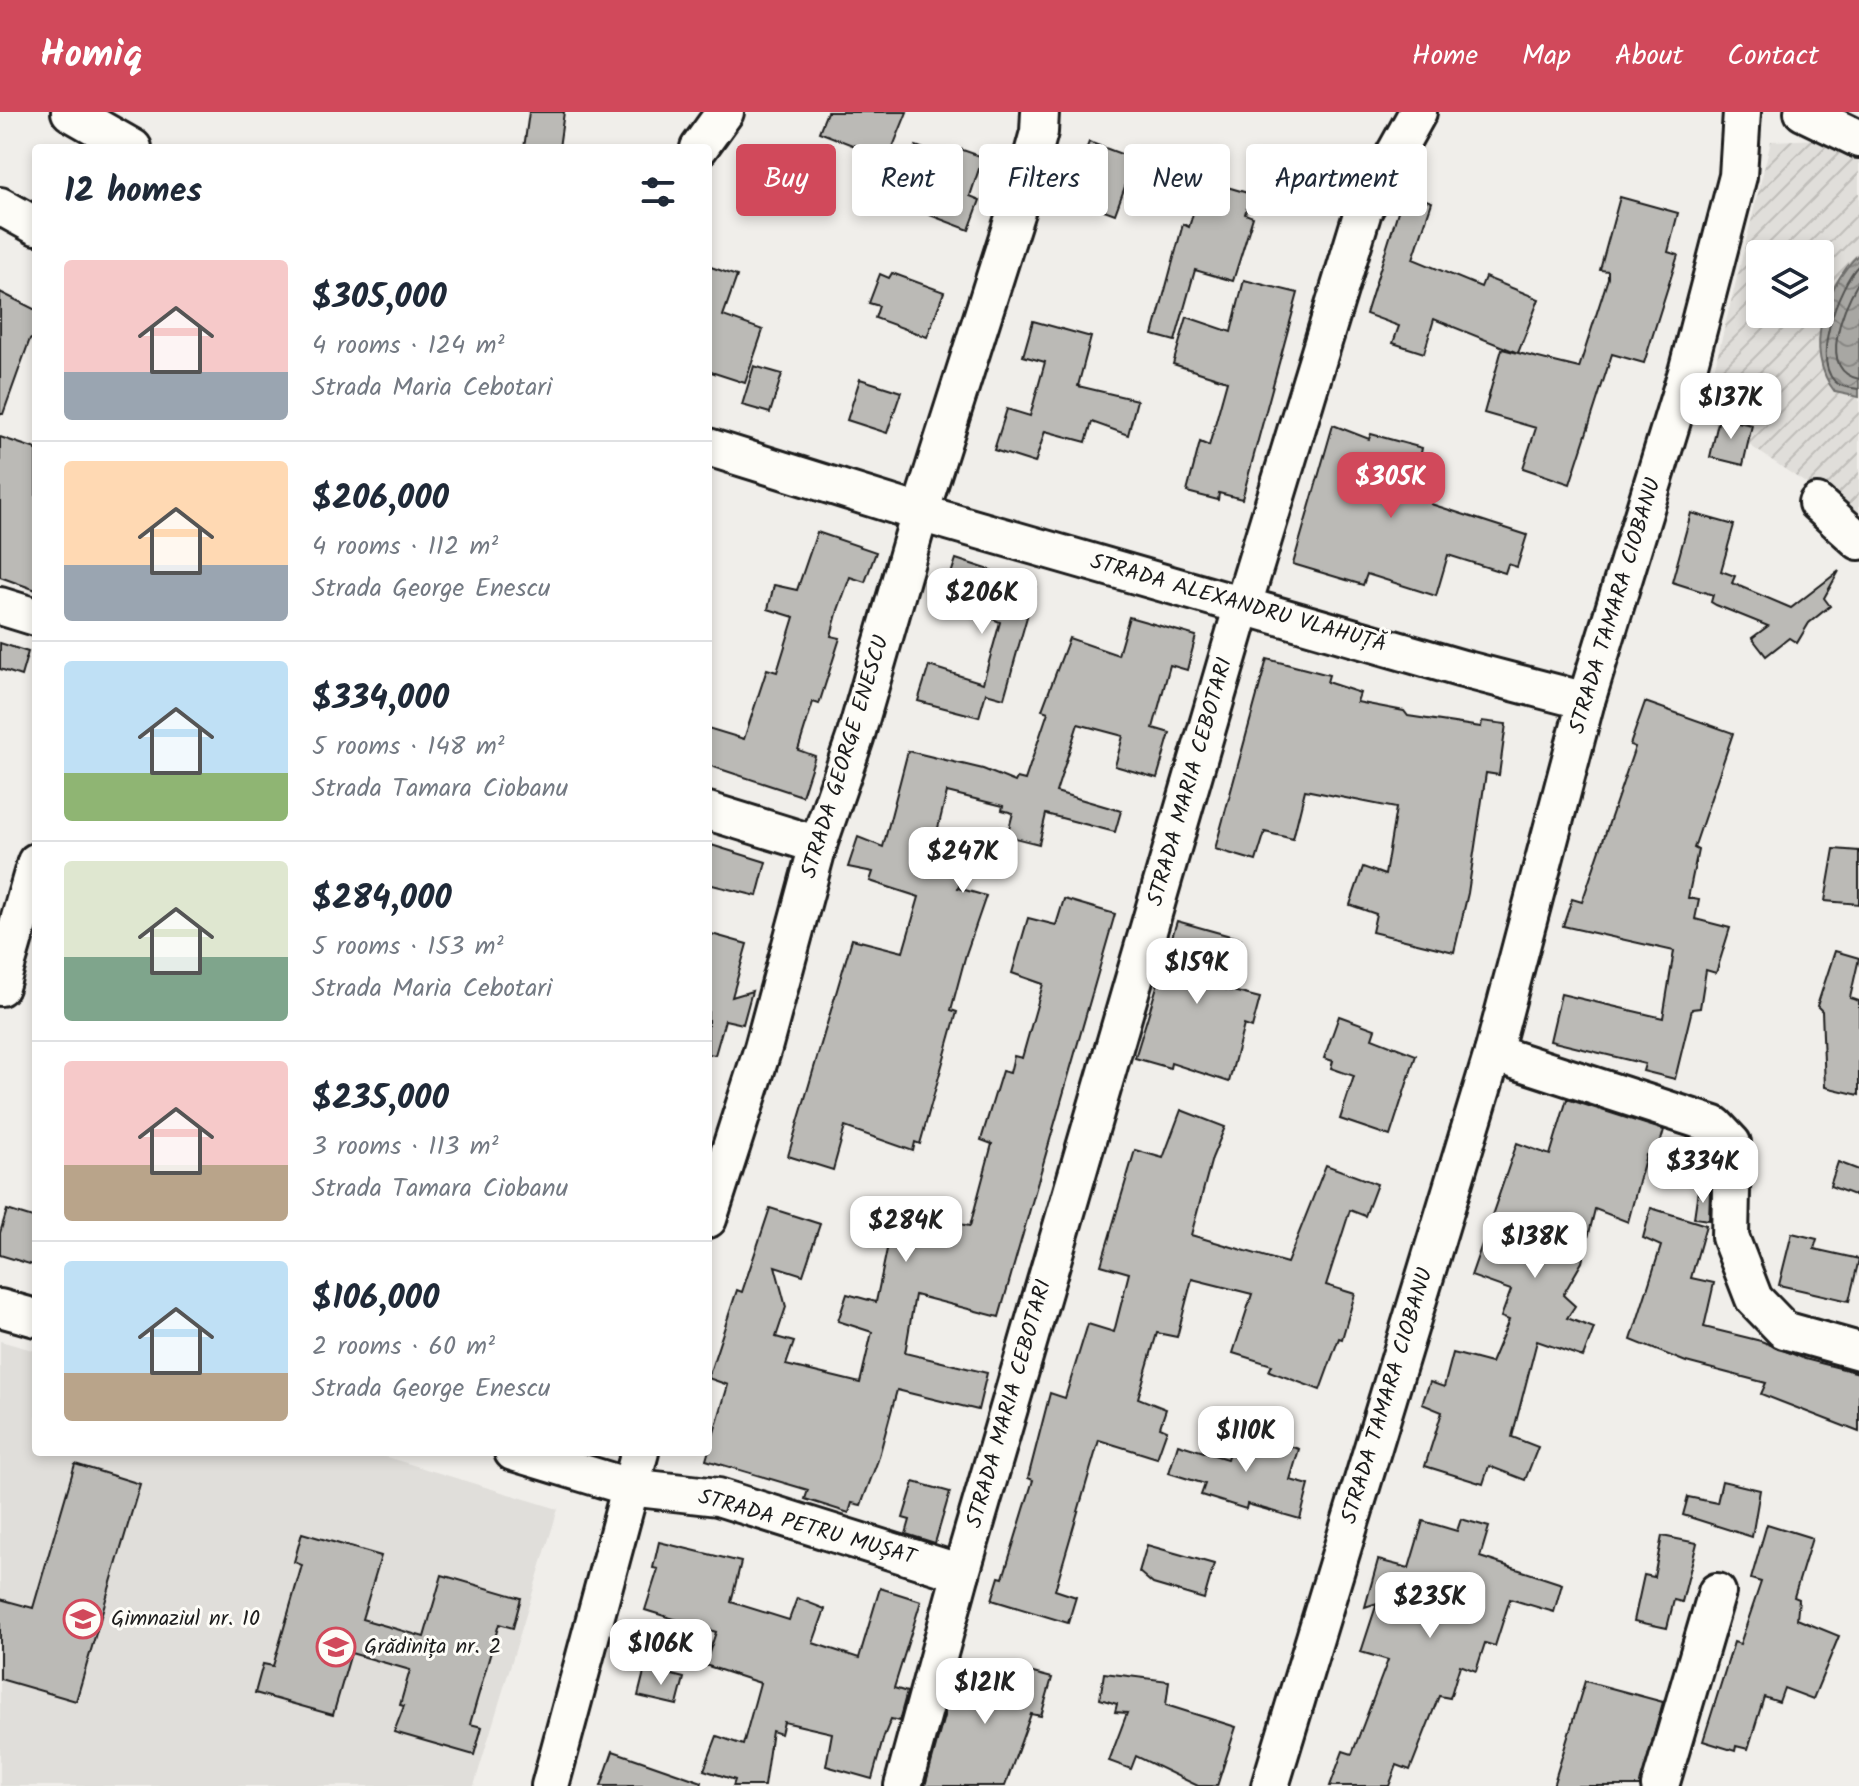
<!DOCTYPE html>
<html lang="en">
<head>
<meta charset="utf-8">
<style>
  body { margin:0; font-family:Kalam,sans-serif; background:#f6f6f7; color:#1f2937; height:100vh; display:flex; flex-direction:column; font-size:30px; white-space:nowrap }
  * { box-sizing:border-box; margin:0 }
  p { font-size:26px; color:#747a83 }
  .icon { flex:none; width:44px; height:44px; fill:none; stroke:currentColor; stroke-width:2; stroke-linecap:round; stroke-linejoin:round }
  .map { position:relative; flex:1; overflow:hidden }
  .details { position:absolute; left:32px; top:32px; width:680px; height:1312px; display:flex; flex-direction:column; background:#fff; border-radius:8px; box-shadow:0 4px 12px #0003 }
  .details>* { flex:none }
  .banner { position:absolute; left:736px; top:32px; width:760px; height:72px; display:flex; gap:16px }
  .controls { position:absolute; left:1746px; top:128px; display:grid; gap:16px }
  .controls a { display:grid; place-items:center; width:88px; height:88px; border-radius:8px; background:#fff; box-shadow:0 4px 12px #0003; font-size:40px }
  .price { position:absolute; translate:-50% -68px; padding:0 18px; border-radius:16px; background:#fff; color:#222; font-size:26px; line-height:52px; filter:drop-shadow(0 2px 4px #0008) }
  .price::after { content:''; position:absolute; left:50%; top:48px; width:24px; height:18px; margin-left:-12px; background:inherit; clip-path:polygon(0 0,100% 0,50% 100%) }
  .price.active { background:#d1495b; color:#fff }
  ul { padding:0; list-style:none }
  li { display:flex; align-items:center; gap:24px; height:200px; padding:0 32px }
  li+li { border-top:2px solid #e0e1e3 }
  li span { display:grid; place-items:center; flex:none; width:224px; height:160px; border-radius:8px; color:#555 }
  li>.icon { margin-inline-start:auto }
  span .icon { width:96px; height:96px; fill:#fffc; stroke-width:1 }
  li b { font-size:34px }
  h2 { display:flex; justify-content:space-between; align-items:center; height:96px; padding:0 32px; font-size:34px }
  .tag { padding:0 28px; border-radius:8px; background:#fff; box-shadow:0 4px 12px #0003; font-size:28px; line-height:72px }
  .tag.active { background:#d1495b; color:#fff }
  header { display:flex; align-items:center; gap:48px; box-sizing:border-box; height:112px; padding:0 40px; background:#d1495b; color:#fff }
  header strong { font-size:38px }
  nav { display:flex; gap:44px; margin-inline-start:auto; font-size:28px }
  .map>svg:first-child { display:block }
  .built { fill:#e0deda }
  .industrial { fill:url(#industrial-furrows); fill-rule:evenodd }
  .water { fill:url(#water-waves); stroke:#706f6d; stroke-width:2 }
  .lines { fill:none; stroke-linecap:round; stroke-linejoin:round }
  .shore { stroke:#545452; stroke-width:2 }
  .building { fill:#bbbab6; stroke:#1c1c1c; stroke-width:2 }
  .minor-casing { stroke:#1c1c1c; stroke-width:42 }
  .minor { stroke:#fdfcf7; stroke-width:36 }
  .labels { text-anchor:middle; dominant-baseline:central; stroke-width:6; stroke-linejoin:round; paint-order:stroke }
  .street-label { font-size:22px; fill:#1c1c1c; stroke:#fdfcf7 }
  .poi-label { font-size:22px; fill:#1c1c1c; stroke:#fdfcf7; text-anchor:start }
</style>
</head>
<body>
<header>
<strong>Homiq</strong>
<nav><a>Home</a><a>Map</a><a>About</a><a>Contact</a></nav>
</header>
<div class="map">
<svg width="1859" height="1674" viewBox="0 0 1859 1674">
  <defs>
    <pattern id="industrial-furrows" width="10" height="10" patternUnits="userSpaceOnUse" patternTransform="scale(2)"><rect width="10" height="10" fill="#e0deda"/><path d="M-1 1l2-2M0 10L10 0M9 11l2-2" fill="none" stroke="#c0beba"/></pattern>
    <pattern id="water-waves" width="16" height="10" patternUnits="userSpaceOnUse" patternTransform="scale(2)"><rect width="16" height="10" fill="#a8a7a3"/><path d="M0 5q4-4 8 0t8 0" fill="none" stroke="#888784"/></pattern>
  </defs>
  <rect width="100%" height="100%" fill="#f0eeea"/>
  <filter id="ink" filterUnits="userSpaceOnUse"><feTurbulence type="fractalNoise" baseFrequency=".0125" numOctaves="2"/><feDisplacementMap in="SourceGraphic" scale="16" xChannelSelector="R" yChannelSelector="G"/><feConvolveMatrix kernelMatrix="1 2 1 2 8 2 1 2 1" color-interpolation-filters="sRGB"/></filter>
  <g filter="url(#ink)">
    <polygon class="built" points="0,1229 36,1239 36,1340 370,1340 558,1397 474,1674 0,1674"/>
    <path class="industrial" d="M1822,27l37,21v367l-46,-39 -110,-74 68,-273zM1760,142h60v60h-60z"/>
    <path class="water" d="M1859,142v143l-24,-5c-32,-40 -11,-105 24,-138z"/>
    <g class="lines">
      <g class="shore">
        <path d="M1859,153c-20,19 -52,103 -19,120 5,3 14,3 19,4"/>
        <path d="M1859,169c-15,25 -43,89 0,98"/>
      </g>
    </g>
    <g class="building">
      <polygon points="529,0 564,0 559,36 524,36"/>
      <polygon points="827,0 907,0 888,47 819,20"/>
      <polygon points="1089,30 1135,47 1115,102 1068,85"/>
      <polygon points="916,34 956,49 960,37 983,45 970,84 980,88 969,118 914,97 916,93 896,85"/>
      <polygon points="1203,68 1251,82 1245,102 1253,105 1233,169 1195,158 1175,229 1153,223 1183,112 1189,115"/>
      <polygon points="1404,80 1432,90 1413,147 1481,175 1485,165 1539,187 1518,241 1434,207 1424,241 1393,231 1399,214 1366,202"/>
      <polygon points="1620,85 1678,101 1668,140 1678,143 1644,251 1612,242 1570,372 1523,356 1536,316 1484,301 1502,237 1579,256 1608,166 1608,159 1600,158"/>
      <polygon points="708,154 737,164 723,204 763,218 745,271 708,259"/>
      <polygon points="892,161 944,180 927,225 875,206 879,194 869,191 880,162 889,166"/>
      <polygon points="1244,168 1298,181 1242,387 1219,381 1218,388 1187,380 1200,330 1209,334 1227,269 1173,252 1187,205 1231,220"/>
      <polygon points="0,180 36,198 36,229 30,227 3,302 0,302"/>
      <polygon points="1033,209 1091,225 1078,274 1137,288 1128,323 1092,310 1086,330 1045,319 1035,351 994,338 1007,297 1030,304 1045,250 1023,244"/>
      <polygon points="754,254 782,262 770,301 742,293"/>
      <polygon points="860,267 901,280 887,321 847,308"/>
      <polygon points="1719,306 1752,313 1743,353 1710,345"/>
      <polygon points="1333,313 1369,327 1371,322 1422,336 1415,373 1434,379 1431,392 1527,423 1517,455 1508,452 1505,461 1448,443 1436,484 1367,462 1363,473 1293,452"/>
      <polygon points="0,325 36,337 36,478 0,465"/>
      <polygon points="1691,401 1734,413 1721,459 1735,464 1732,471 1791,496 1839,459 1824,486 1830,494 1809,511 1797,531 1789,526 1766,544 1752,526 1768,514 1716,493 1711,490 1713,483 1672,470"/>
      <polygon points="817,420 876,440 865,470 850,465 838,498 831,524 840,526 819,592 813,590 798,638 815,644 802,684 708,653 708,616 744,627 767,557 777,560 794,505 768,497 774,473 797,478"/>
      <polygon points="956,447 1036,473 1004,586 986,581 979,605 918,589 929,554 983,571 1000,510 943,486"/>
      <polygon points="1129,505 1196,524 1187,558 1170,553 1153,616 1170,621 1157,666 1115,654 1123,624 1078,612 1056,680 1121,699 1115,720 1046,702 1039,732 1007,724 1013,701 1002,698 1003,694 947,680 931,744 965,755 958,776 986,784 966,842 951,898 957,900 920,1032 915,1030 913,1039 845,1015 833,1058 788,1044 852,827 903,840 919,785 870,769 873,760 848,755 858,725 883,735 908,639 983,657 1015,670 1017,666 1025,668 1048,600 1042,598 1069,526 1118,543"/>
      <polygon points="0,531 28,540 21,564 0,557"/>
      <polygon points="1267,547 1329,563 1327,570 1360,581 1357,590 1404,599 1408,604 1481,615 1482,609 1506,612 1499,663 1486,661 1468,781 1454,840 1372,820 1376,802 1350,793 1363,755 1385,763 1396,696 1305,678 1293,727 1265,720 1256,749 1215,737"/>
      <polygon points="1645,590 1733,621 1694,736 1698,738 1688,786 1699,788 1695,807 1730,816 1716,861 1706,858 1700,896 1692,897 1675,967 1643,959 1645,952 1550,929 1561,882 1663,906 1674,839 1563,814 1572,787 1582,790 1635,635 1630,633"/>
      <polygon points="708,732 766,750 757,784 708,772"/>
      <polygon points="1834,737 1859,739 1859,792 1825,789"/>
      <polygon points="1064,787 1115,802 999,1205 915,1183 905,1241 987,1261 978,1298 897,1278 878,1348 861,1393 852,1391 849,1401 805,1387 808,1378 706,1348 728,1273 708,1266 737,1178 742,1180 770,1096 820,1112 803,1163 775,1154 786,1195 776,1225 794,1230 786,1253 860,1271 872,1220 838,1209 847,1182 876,1190 895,1099 970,1114 992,1032 981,1028 1002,959 1010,961 1014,944 1022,946 1043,872 1012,861 1028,806 1056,813"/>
      <polygon points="1177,809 1241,827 1225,877 1260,886 1252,916 1244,913 1229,970 1171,951 1170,956 1135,946"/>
      <polygon points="708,821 747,832 732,885 752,879 743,912 725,908 715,943 708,942"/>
      <polygon points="1835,839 1859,846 1850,886 1859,889 1859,983 1825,975 1822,899 1817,894"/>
      <polygon points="1339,904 1375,917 1372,926 1416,943 1390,1024 1340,1007 1354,964 1331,956 1333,949 1324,946"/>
      <polygon points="1567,987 1664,1018 1656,1046 1646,1043 1628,1110 1595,1097 1582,1150 1563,1183 1575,1194 1567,1206 1594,1216 1583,1245 1537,1229 1512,1325 1538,1335 1525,1368 1489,1354 1483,1372 1425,1354 1442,1300 1422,1292 1430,1270 1444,1275 1453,1241 1491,1251 1509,1208 1501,1205 1511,1178 1471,1164 1517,1031 1550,1043"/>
      <polygon points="1181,998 1225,1015 1212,1046 1191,1123 1287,1151 1326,1053 1377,1072 1365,1104 1350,1098 1326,1173 1355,1182 1342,1227 1339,1226 1320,1278 1269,1259 1272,1253 1233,1241 1252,1182 1192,1167 1177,1225 1157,1221 1138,1286 1166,1297 1160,1315 1167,1318 1157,1346 1099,1328 1055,1478 1076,1485 1068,1511 992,1488 999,1465 1003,1466 1033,1368 1028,1366 1050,1281 1065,1286 1088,1212 1114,1220 1129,1161 1101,1153 1135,1038 1163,1046"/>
      <polygon points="1838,1050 1859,1058 1859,1085 1830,1074"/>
      <polygon points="1698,1078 1710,1079 1709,1108 1694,1106"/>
      <polygon points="1651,1096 1706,1113 1691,1166 1714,1171 1704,1215 1761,1229 1805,1247 1859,1261 1859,1320 1761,1282 1766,1271 1686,1250 1631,1228 1661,1134 1643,1126"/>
      <polygon points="7,1098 36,1107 36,1154 0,1143 0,1121"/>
      <polygon points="1792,1121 1817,1127 1814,1137 1859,1147 1849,1189 1779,1173"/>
      <polygon points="1235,1318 1299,1337 1290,1368 1309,1373 1300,1407 1247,1392 1246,1397 1201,1383 1205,1372 1169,1361 1178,1332 1227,1347"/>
      <polygon points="75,1352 140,1372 76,1589 0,1567 0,1487 33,1496"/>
      <polygon points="1722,1369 1760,1378 1752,1425 1683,1403 1688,1385 1717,1391"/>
      <polygon points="914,1370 950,1380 935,1431 906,1422 910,1408 903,1406"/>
      <polygon points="1461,1407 1489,1415 1480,1445 1562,1472 1554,1500 1510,1487 1495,1534 1485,1531 1476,1559 1460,1553 1450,1586 1439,1584 1410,1658 1397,1653 1389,1674 1330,1674 1343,1639 1352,1642 1388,1548 1361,1540 1377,1491 1365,1495 1378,1448 1409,1456 1423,1409 1457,1419"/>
      <polygon points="1767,1412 1812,1426 1794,1485 1799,1487 1797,1507 1839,1524 1813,1587 1784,1576 1779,1590 1764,1585 1748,1637 1736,1634 1735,1639 1703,1629 1734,1530 1740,1532 1761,1470 1751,1467"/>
      <polygon points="302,1421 381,1444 362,1507 424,1525 442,1463 521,1486 513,1516 499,1512 470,1612 482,1615 474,1643 394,1620 404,1594 400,1593 410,1558 351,1541 333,1603 255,1581 263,1552 273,1554 302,1453 294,1450"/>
      <polygon points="1662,1424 1697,1431 1682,1490 1674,1488 1667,1516 1634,1509 1644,1463 1654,1465"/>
      <polygon points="659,1430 741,1450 731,1490 789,1508 797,1486 825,1497 813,1531 859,1546 880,1476 921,1489 894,1576 907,1580 899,1609 891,1607 884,1624 872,1667 826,1654 832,1621 784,1610 781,1622 772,1619 764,1674 733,1674 735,1668 704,1658 717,1624 743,1633 760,1571 705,1553 716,1520 645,1498 658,1457 653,1456"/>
      <polygon points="1147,1433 1214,1452 1204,1487 1153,1472 1139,1460"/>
      <polygon points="959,1549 1015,1567 1018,1557 1052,1566 1041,1604 1031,1602 1005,1674 925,1674"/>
      <polygon points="645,1556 684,1566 677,1593 638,1584"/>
      <polygon points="1104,1561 1169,1569 1166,1593 1236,1615 1217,1674 1198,1674 1136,1644 1131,1657 1109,1649 1127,1601 1115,1600 1117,1592 1100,1587"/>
      <polygon points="1585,1569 1663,1590 1640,1674 1553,1674"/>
      <polygon points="613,1639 702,1670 701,1674 601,1674"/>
    </g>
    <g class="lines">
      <defs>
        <g id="minor">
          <polyline points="70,0 133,36"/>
          <polyline points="1803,0 1859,27"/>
          <polyline points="699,36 725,0"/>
          <polyline points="0,94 36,114"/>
          <polyline points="708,335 920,401 1463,557 1586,589"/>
          <polyline points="1817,391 1859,429"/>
          <polyline points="0,494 36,505"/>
          <polyline points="708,699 818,733"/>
          <polyline points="0,875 36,750"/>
          <polyline points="1493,941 1715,1013 1732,1031 1730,1125 1754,1187 1784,1218 1859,1239"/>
          <polyline points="708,1107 763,936 818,733 855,626 920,401 1025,71 1039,20 1040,0"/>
          <polyline points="0,1196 36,1206"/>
          <polyline points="513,1340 629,1375 718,1385 961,1461"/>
          <polyline points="550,1674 640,1340"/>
          <polyline points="903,1674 961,1461 1243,493 1363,99 1418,0"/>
          <polyline points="1270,1674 1493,941 1586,589 1687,260 1738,64 1742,0"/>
          <polyline points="1660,1674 1717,1480"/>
        </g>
      </defs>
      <use href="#minor" class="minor-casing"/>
      <use href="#minor" class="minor"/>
    </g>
  </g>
  <defs>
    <symbol id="school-ring" viewBox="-11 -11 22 22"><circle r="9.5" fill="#fdfcf7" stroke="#d1495b" stroke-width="1.5"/><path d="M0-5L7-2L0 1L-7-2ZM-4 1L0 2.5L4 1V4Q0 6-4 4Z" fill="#d1495b"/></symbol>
  </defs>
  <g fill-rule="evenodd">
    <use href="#school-ring" x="61" y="1485" width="44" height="44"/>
    <use href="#school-ring" x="314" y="1513" width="44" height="44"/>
  </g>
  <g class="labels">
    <g class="street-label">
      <text transform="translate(1238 492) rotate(16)">STRADA АLEXANDRU VLAHUȚĂ</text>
      <text transform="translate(1616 494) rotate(-73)">STRADA TAMARA CIOBANU</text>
      <text transform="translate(846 645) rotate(-73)">STRADA GEORGE ENESCU</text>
      <text transform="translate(1191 670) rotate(-74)">STRADA MARIA CEBOTARI</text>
      <text transform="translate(1388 1284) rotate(-73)">STRADA TAMARA CIOBANU</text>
      <text transform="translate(1010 1292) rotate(-74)">STRADA MARIA CEBOTARI</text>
      <text transform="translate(807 1416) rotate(16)">STRADA PETRU MUȘAT</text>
    </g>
    <g class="poi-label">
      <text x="111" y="1507">Gimnaziul nr. 10</text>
      <text x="364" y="1535">Grădinița nr. 2</text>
    </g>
  </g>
</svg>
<div class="controls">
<a><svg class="icon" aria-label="layers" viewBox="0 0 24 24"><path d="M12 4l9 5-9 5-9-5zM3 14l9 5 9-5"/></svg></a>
</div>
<b class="price" style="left:1731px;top:329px">$137K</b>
<b class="price active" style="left:1391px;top:408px">$305K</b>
<b class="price" style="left:982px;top:524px">$206K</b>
<b class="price" style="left:963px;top:783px">$247K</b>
<b class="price" style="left:1197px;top:894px">$159K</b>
<b class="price" style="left:1703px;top:1093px">$334K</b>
<b class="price" style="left:906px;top:1152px">$284K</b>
<b class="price" style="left:1535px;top:1168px">$138K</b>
<b class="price" style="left:1246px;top:1362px">$110K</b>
<b class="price" style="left:1430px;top:1528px">$235K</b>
<b class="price" style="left:661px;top:1575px">$106K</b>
<b class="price" style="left:985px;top:1614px">$121K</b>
<div class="banner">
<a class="tag active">Buy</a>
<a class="tag">Rent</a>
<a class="tag">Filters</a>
<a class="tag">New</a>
<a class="tag">Apartment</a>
</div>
<section class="details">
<h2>12 homes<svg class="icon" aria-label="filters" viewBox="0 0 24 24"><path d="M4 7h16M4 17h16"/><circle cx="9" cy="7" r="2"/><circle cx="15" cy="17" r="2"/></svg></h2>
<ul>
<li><span style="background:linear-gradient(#f6c9c9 70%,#9aa5b1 0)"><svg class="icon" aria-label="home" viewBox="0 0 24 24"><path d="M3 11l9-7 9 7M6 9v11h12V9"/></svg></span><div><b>$305,000</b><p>4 rooms · 124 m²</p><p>Strada Maria Cebotari</p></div></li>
<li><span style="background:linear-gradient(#ffd9b3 65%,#9aa5b1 0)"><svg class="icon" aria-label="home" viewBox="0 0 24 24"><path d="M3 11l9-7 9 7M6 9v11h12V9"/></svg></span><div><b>$206,000</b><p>4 rooms · 112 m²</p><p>Strada George Enescu</p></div></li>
<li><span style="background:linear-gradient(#bfe0f5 70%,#8fb573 0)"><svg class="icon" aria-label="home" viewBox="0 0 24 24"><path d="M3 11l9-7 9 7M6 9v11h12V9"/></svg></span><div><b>$334,000</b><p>5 rooms · 148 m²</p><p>Strada Tamara Ciobanu</p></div></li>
<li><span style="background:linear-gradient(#dfe7d0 60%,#7fa58c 0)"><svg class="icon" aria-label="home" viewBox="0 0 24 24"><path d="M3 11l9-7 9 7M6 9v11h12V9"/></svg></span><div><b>$284,000</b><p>5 rooms · 153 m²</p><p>Strada Maria Cebotari</p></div></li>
<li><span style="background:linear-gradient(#f6c9c9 65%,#b9a48a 0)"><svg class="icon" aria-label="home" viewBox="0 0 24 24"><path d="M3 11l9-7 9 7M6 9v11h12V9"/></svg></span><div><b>$235,000</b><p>3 rooms · 113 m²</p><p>Strada Tamara Ciobanu</p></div></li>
<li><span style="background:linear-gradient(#bfe0f5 70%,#b9a48a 0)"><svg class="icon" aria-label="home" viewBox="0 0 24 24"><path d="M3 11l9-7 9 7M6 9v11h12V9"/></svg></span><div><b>$106,000</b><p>2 rooms · 60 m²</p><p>Strada George Enescu</p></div></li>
</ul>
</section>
</div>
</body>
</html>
